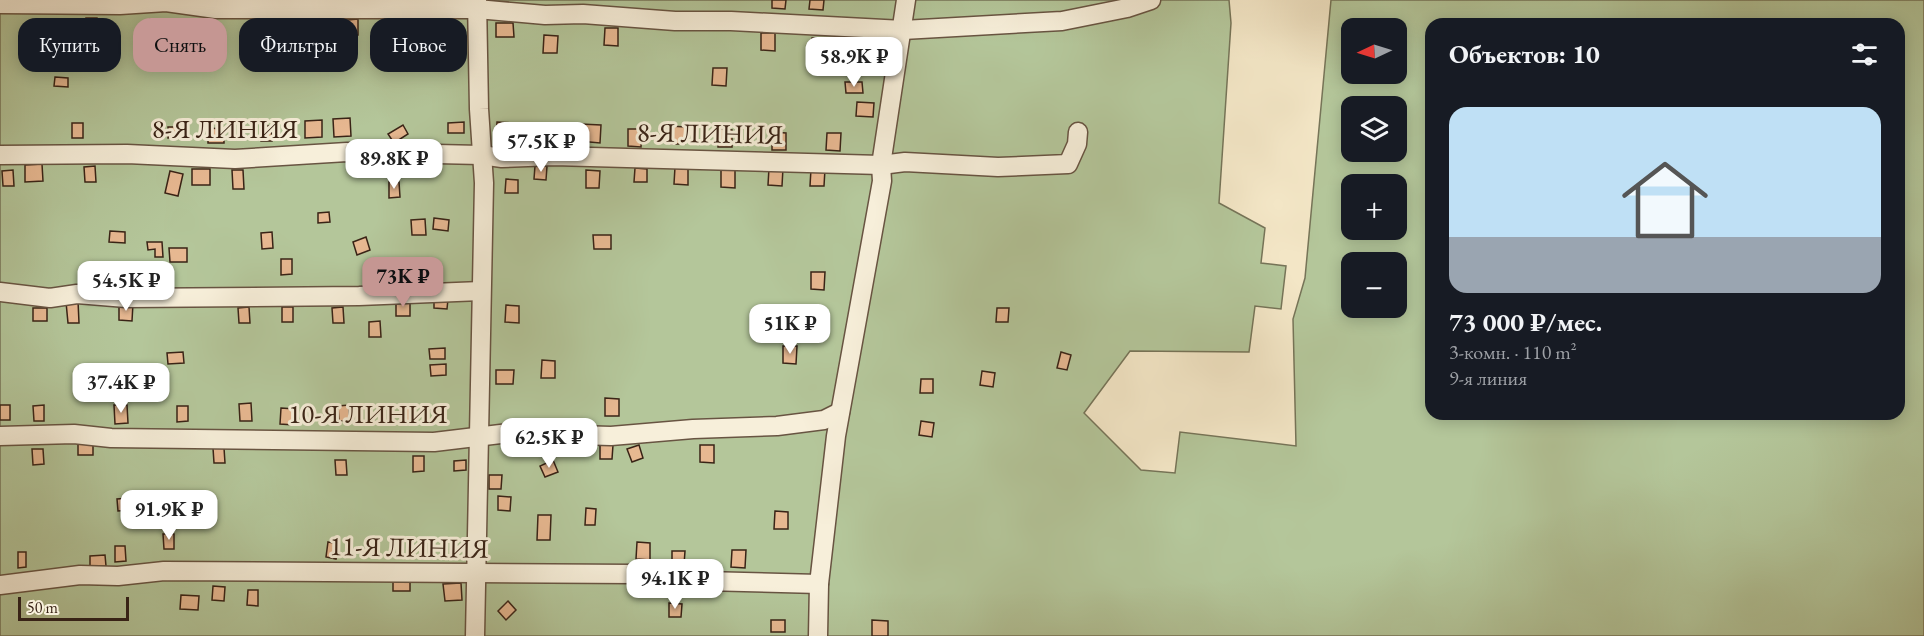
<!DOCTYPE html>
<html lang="ru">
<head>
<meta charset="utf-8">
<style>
  body { margin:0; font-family:"EB Garamond",serif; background:#242831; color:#f1f3f6; height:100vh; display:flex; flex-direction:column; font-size:22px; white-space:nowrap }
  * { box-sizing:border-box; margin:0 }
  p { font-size:20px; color:#9ea1a6 }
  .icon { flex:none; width:33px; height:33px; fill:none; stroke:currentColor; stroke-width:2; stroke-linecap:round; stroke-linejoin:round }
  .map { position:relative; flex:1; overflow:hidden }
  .drawer { position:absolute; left:1425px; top:18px; width:480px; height:402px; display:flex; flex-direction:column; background:#171b24; border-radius:18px; box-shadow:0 3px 15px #0003 }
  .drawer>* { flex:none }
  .top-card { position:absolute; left:18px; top:18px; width:570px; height:54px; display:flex; gap:12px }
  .needle { width:39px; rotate:266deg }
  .buttons { position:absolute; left:1341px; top:18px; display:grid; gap:12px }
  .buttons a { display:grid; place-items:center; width:66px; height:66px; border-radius:12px; background:#171b24; box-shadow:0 3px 15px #0003; font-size:30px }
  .scale { position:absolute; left:18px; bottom:15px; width:111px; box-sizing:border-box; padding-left:6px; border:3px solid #392316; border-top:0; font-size:16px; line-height:21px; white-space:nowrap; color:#392316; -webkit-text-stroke:4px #f7efda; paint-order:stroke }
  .price { position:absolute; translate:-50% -51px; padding:0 14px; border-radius:12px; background:#fff; color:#222; font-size:20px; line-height:39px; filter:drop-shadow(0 2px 3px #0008) }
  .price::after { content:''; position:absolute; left:50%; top:36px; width:18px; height:14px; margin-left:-9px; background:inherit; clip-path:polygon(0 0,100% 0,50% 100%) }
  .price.selected { background:#c59692; color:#111 }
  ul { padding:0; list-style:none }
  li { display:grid; align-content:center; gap:12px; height:318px; padding:0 24px }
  li span { display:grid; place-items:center; height:186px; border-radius:18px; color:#555 }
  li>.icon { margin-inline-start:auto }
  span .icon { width:108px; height:108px; fill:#fffc; stroke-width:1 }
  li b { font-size:26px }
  h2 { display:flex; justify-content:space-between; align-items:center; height:72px; padding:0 24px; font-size:26px }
  .tag { padding:0 21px; border-radius:18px; background:#171b24; box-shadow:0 3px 15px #0003; font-size:21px; line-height:54px }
  .tag.selected { background:#c59692; color:#111 }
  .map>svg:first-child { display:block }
  .green { fill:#b4c69a; stroke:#767458; stroke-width:1.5; fill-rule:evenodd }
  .building { fill:#e7b891; stroke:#392316; stroke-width:1.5 }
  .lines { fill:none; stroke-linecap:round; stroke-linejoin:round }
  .minor-casing { stroke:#685442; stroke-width:21 }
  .minor { stroke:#f7efda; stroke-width:18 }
  .labels { text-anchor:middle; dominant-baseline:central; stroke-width:6; stroke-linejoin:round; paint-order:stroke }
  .street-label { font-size:27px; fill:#392316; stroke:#f7efda }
</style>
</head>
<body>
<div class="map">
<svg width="1924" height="636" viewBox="0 0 1924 636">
  <rect width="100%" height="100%" fill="#f3e6c6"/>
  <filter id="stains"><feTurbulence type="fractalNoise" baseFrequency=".00333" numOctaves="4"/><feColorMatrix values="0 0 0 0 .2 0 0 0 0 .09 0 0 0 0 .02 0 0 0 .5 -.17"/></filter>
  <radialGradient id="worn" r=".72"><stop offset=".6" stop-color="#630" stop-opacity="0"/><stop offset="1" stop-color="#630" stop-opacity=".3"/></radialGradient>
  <path class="green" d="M0,0h1229l2,23 -12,180 46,25 -4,35 25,3 -5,43 -26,-3 -6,46 -119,-1 -46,62 57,57 34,3 5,-41 116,14 -3,-127 12,-41 26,-278h593v636h-1924zM1431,24h468v390h-468zM1352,28h44v46h-44zM1352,106h44v46h-44zM1352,184h44v46h-44zM1352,262h44v46h-44z"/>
  <g class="building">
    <polygon points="772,0 786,0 785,9 772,8"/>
    <polygon points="810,0 824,0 823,10 809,9"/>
    <polygon points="86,18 97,18 98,33 87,34"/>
    <polygon points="150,19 161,19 160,38 149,39"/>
    <polygon points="358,19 358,35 348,35 347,20"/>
    <polygon points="389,23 400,23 401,38 390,39"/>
    <polygon points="496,23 513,23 514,37 496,37"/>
    <polygon points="605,28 618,28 618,46 604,45"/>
    <polygon points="761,33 775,33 775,51 761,50"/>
    <polygon points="544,35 558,36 557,53 543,53"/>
    <polygon points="812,38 825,38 825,55 811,55"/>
    <polygon points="713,68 727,68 726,86 712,85"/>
    <polygon points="55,77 68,78 68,87 54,86"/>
    <polygon points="845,82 862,82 863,93 846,93"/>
    <polygon points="857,102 874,103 873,117 856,116"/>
    <polygon points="350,118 351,136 334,137 333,119"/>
    <polygon points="322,120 322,137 305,138 305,121"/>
    <polygon points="464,122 464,133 448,133 448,123"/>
    <polygon points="497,122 514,123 513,137 496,136"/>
    <rect x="72" y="123" width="11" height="15"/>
    <polygon points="580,124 601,125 600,143 579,141"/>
    <polygon points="403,125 408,134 394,143 388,134"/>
    <rect x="536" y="125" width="13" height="14"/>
    <polygon points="260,126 271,126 272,141 261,141"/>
    <polygon points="671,126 685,127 685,144 671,144"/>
    <polygon points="168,127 183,127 183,137 168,138"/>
    <polygon points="208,128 224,129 224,143 208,143"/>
    <polygon points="628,129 642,129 641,147 628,146"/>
    <polygon points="718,129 732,130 732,147 718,147"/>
    <polygon points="772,132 786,133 786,150 772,150"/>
    <polygon points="827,133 841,133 840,151 826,150"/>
    <polygon points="42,164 43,181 25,182 25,165"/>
    <polygon points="95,166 96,182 85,182 84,167"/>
    <polygon points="535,166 547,166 546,180 534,179"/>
    <polygon points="675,167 688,167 688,185 674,184"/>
    <polygon points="635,168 647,169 647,182 634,182"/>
    <polygon points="769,168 783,168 782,186 768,185"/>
    <rect x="192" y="169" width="18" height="16"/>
    <polygon points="811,169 825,169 824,186 810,186"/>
    <polygon points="13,170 14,186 3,186 2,171"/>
    <polygon points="232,170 243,170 244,189 233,189"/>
    <polygon points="586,170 600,171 599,188 586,188"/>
    <polygon points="721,170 735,170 735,188 721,187"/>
    <polygon points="170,171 183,174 178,196 165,193"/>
    <polygon points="506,179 518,180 518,193 505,193"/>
    <polygon points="389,182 399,182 400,197 389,198"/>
    <polygon points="329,212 330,222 318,223 318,213"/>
    <polygon points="434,218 449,220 448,231 433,229"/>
    <polygon points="425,219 426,235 412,235 411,220"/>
    <polygon points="110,231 125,232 125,243 109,242"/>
    <polygon points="272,232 273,248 262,249 261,233"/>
    <polygon points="593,235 611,235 611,249 594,249"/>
    <polygon points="366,237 370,250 357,255 353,242"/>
    <polygon points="147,242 162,242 163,257 155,257 155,249 148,250"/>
    <polygon points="169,248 187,248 187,262 170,262"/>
    <polygon points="281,259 292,259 292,274 281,275"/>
    <polygon points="120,267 122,285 107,287 105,269"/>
    <polygon points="811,272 825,272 824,290 811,289"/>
    <polygon points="434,298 448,299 447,309 434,308"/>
    <polygon points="410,300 410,316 396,316 396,301"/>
    <polygon points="78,301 79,323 68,323 66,302"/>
    <polygon points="119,303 133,303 132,321 119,320"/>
    <polygon points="506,305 519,306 519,323 505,322"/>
    <polygon points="249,307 250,323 239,323 238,308"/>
    <rect x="282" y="307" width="11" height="15"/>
    <polygon points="343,307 344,323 333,323 332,308"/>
    <rect x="33" y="308" width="14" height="13"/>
    <polygon points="997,308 1009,308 1008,322 996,322"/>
    <polygon points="380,321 381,337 369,337 369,322"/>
    <polygon points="783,346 797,346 796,364 783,363"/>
    <polygon points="445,348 445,359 430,359 429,349"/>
    <polygon points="183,352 184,363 168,364 167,353"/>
    <polygon points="1061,352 1071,355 1067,370 1057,368"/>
    <polygon points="542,360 555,361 555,378 541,378"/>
    <polygon points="446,364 446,375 431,376 430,365"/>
    <polygon points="496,370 514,370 513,384 496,384"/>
    <polygon points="982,371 995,373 993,387 980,385"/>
    <polygon points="921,379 933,379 933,393 920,393"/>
    <polygon points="605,398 619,399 619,416 605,416"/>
    <polygon points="251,403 252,421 240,421 239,404"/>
    <rect x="0" y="405" width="10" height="15"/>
    <polygon points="44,405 44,421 34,421 33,406"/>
    <polygon points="114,405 127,405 128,423 115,424"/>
    <polygon points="349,405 349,421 339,421 338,406"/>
    <polygon points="177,406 188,406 188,421 177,422"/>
    <polygon points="281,408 295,409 294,425 280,424"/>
    <polygon points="402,408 413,408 413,423 402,424"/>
    <polygon points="921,421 934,423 932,437 919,435"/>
    <rect x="78" y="444" width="15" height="11"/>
    <polygon points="600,445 613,445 612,459 600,459"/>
    <polygon points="639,445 643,458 632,462 627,449"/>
    <polygon points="700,445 714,445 714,463 700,462"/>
    <polygon points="213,448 224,448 225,463 214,463"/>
    <polygon points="32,449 43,449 44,464 33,465"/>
    <polygon points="413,456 424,456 424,471 413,472"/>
    <polygon points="335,460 346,460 347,475 336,475"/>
    <polygon points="466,460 466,470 454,471 454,461"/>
    <polygon points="553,460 558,472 545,477 540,466"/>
    <polygon points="489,475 502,475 501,489 489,489"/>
    <polygon points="177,493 178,505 160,506 160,494"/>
    <polygon points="498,496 511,497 510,511 498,510"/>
    <polygon points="130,498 131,510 118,511 117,499"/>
    <polygon points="586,508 596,509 595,525 585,525"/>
    <polygon points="775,511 788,512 788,529 774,529"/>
    <polygon points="538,515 551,515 550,540 537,540"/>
    <polygon points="163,534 174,534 174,549 164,549"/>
    <polygon points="328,542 339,544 336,559 326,557"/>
    <polygon points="637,542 650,543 650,560 636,559"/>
    <polygon points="115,546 125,546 126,561 115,562"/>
    <polygon points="732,550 746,550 745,568 731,567"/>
    <polygon points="672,551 685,551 684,565 672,565"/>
    <polygon points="18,552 26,552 26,567 18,568"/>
    <polygon points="105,555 106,566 90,567 90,556"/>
    <rect x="393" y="579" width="17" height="12"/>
    <polygon points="461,583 462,600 445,601 443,584"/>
    <polygon points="213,586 225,587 224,601 212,600"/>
    <polygon points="248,590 258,590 258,606 247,605"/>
    <polygon points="181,595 199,596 198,610 180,609"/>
    <polygon points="508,601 516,610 506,620 498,611"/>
    <polygon points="669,603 682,604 681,617 669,617"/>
    <rect x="771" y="620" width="14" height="12"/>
    <polygon points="872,620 888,621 888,636 872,636"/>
  </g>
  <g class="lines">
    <defs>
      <g id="minor">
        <polyline points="0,4 120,5 166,2 216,9 477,9 545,15 583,14 675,21 731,21 903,30 1062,21 1127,8 1151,0"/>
        <polyline points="0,155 127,154 235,159 347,152 481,155 502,158 554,156 881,165 905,162 998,167 1068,164 1077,144 1078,132"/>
        <polyline points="0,292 50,298 77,294 126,298 359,296 481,291"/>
        <polyline points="0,436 74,434 111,438 434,442 509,433 611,436 693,429 777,426 824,420 840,412"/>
        <polyline points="0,585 80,575 118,576 164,571 634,574 704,581 819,584"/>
        <polyline points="475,636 484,183 479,109 477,0"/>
        <polyline points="818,636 819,584 836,436 882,181 881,165 906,0"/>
      </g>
    </defs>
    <use href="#minor" class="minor-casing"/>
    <use href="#minor" class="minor"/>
  </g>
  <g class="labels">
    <g class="street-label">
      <text x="225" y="128">8-Я ЛИНИЯ</text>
      <text transform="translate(710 133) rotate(1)">8-Я ЛИНИЯ</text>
      <text x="368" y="413">10-Я ЛИНИЯ</text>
      <text transform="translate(409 547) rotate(1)">11-Я ЛИНИЯ</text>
    </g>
  </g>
  <rect width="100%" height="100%" filter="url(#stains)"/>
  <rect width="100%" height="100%" fill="url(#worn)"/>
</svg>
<div class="buttons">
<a><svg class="needle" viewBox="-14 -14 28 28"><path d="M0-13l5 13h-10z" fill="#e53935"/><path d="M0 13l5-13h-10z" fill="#9ea1a6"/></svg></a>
<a><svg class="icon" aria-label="layers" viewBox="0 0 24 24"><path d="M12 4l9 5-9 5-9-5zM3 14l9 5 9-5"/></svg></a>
<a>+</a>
<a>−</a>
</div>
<div class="scale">50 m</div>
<b class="price" style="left:854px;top:88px">58.9K ₽</b>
<b class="price" style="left:541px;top:173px">57.5K ₽</b>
<b class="price" style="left:394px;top:190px">89.8K ₽</b>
<b class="price selected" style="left:403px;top:308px">73K ₽</b>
<b class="price" style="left:126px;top:312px">54.5K ₽</b>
<b class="price" style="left:790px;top:355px">51K ₽</b>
<b class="price" style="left:121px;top:414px">37.4K ₽</b>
<b class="price" style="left:549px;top:469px">62.5K ₽</b>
<b class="price" style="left:169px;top:541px">91.9K ₽</b>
<b class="price" style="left:675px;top:610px">94.1K ₽</b>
<div class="top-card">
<a class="tag">Купить</a>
<a class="tag selected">Снять</a>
<a class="tag">Фильтры</a>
<a class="tag">Новое</a>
</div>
<section class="drawer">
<h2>Объектов: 10<svg class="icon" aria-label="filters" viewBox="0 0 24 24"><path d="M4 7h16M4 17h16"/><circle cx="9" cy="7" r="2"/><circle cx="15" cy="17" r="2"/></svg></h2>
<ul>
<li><span style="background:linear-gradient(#bfe0f5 70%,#9aa5b1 0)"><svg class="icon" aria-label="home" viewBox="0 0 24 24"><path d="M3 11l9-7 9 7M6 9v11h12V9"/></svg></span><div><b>73 000 ₽/мес.</b><p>3-комн. · 110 m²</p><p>9-я линия</p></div></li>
</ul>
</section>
</div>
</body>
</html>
